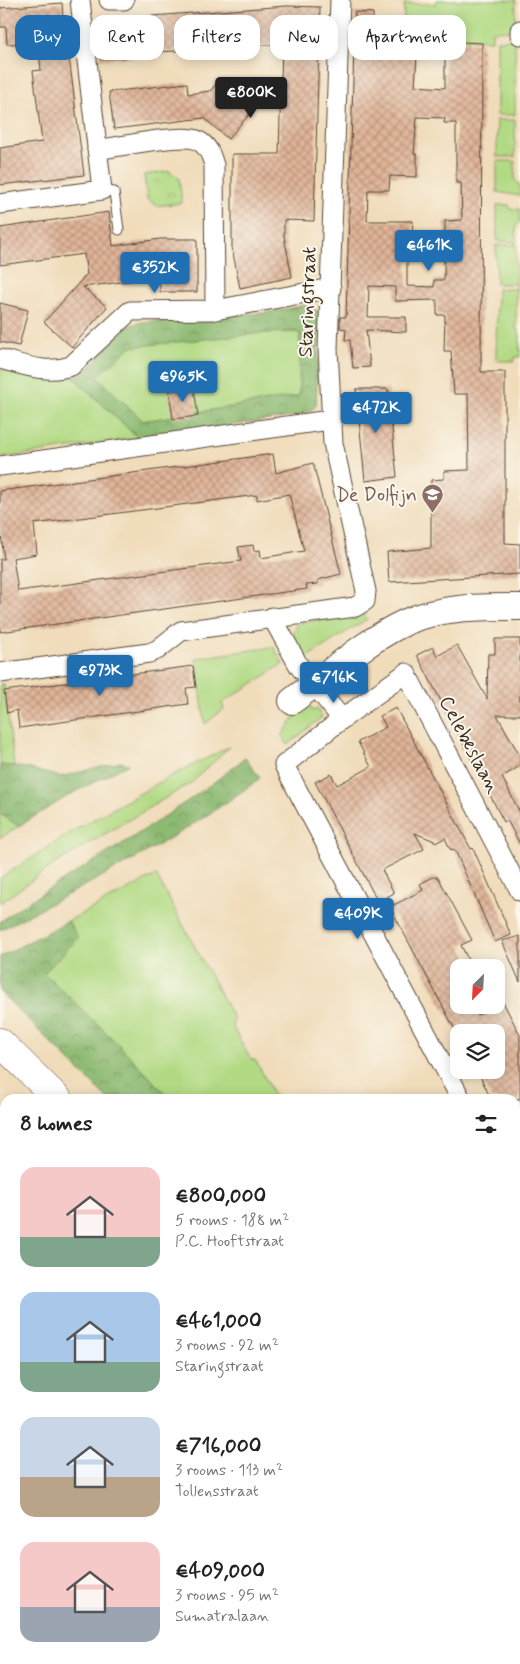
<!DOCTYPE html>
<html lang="en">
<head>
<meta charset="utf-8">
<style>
  body { margin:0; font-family:Mynerve,sans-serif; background:#f6f6f6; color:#222; height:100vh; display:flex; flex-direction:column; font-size:19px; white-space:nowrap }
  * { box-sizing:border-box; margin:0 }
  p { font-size:16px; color:#767676 }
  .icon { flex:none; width:28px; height:28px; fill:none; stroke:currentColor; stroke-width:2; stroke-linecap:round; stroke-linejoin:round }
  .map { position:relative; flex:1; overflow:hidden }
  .side { position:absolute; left:0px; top:1094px; width:520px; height:571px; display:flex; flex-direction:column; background:#fff; border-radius:15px 15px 0 0; box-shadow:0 2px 12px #0003 }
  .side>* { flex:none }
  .hud { position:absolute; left:15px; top:15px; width:490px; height:45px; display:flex; gap:10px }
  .needle { width:32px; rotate:204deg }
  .fabs { position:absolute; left:450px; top:959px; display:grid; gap:10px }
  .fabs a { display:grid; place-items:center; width:55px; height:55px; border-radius:10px; background:#fff; box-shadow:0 2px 12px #0003; font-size:25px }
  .price { position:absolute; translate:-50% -42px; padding:0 11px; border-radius:5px; background:#1f6fb2; color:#fff; font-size:16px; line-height:32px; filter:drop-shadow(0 1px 2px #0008) }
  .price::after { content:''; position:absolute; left:50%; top:30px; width:15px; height:11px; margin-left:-8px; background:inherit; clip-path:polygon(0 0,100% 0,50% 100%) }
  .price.on { background:#222; color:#fff }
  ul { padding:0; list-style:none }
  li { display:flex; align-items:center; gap:15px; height:125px; padding:0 20px }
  li span { display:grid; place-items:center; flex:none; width:140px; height:100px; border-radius:15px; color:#555 }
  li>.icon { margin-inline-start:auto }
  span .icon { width:60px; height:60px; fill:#fffc; stroke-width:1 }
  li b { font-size:21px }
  h2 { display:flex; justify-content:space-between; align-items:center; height:60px; padding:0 20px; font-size:21px }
  .tag { padding:0 18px; border-radius:15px; background:#fff; box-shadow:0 2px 12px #0003; font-size:18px; line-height:45px }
  .tag.on { background:#1f6fb2; color:#fff }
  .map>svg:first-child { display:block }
  .grass { fill:#b2da84; stroke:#768251 }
  .forest { fill:url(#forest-crowns); stroke:#647248; fill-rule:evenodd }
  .park { fill:url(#park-tufts); stroke:#768251 }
  .building { fill:url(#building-cross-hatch); fill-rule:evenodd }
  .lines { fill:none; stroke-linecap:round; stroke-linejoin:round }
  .lane-casing { stroke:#564535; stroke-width:11 }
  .street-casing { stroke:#564535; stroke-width:21 }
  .secondary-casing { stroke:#564535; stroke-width:28 }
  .highway-casing { stroke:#564535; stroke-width:29 }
  .lane { stroke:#fff; stroke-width:9 }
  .street { stroke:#fff; stroke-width:19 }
  .secondary { stroke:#fff; stroke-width:26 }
  .highway { stroke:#fff; stroke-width:28 }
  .labels { text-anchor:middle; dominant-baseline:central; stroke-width:4; stroke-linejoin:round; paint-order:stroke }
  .street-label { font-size:20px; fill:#3b2a1e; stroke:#fbf7ec }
  .education-label { font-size:20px; fill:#785e54; stroke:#fbf7ec; text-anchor:end }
</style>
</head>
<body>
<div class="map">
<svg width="520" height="1664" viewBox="0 0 520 1664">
  <defs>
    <pattern id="forest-crowns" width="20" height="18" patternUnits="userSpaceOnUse" patternTransform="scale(1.25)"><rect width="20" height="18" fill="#8dba72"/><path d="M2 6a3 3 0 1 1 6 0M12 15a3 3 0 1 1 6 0" fill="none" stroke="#74975d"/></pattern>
    <pattern id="park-tufts" width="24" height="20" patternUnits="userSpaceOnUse" patternTransform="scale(1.25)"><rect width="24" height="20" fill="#b2da84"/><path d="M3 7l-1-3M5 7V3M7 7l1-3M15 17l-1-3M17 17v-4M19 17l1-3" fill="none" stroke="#9abb72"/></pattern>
    <pattern id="building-cross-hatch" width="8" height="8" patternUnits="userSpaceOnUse" patternTransform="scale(1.25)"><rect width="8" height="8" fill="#e0b599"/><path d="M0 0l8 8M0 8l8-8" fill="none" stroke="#b7937c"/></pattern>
  </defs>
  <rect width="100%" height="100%" fill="#fbf7ec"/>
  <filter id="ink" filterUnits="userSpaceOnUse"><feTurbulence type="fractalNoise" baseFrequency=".02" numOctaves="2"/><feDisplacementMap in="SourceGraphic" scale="10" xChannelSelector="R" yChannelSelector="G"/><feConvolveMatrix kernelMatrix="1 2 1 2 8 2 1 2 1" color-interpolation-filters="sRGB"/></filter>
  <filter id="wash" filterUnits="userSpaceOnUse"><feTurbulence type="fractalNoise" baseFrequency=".0096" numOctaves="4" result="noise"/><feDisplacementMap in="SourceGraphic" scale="20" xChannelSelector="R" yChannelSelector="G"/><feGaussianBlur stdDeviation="1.12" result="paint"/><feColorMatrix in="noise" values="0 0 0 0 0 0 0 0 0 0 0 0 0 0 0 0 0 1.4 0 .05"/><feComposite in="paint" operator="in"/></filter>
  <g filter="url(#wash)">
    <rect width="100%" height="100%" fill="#f0dcba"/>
    <g class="grass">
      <polygon points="436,0 516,0 515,30 492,31 492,40 403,38 404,4 435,4"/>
      <polygon points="515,39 515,115 497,115 497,40"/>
      <rect x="497" y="120" width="18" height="37"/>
      <polygon points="497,161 515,161 515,180 520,185 520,196 497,192"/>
      <polygon points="497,205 509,205 510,209 520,209 520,222 516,226 516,329 520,334 520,357 515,357 515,361 499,361 496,359 497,289 515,289 515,284 496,284 496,245 515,245 515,242 497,241"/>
      <polygon points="295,332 300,333 299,396 143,421 97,377 130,346 262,333"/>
      <polygon points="0,369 47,380 73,377 138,438 0,458"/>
      <polygon points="360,613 366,616 367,619 304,659 292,633 299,623"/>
      <polygon points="274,647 283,664 222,703 224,709 205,724 196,658"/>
      <polygon points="0,684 4,684 14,766 0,765"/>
      <polygon points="307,703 313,711 317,709 322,717 288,745 282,736 303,705"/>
      <polygon points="229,747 191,783 56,863 0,903 0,878 78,828 173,775"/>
      <polygon points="0,814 19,826 0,838"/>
      <polygon points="156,875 234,1019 232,1026 250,1058 256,1061 276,1099 170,1099 118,1044 43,973 78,938 68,921"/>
      <polygon points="0,1301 5,1306 5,1418 0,1414"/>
      <polygon points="520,1433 520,1507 515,1509 515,1434"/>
      <polygon points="221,1660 258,1660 249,1664 220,1664"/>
    </g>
    <g class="forest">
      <path d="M307,305l13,8 -4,93 -11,9 -167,23 -65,-61c25,-9 34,-37 55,-50 4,-3 11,-4 15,-5l122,-9zM295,332l5,1 -1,63 -156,25 -46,-44 33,-30 132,-14z"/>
      <path d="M245,758l15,20c-80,61 -171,105 -260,152v-8l17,-13c77,-49 157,-93 228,-151z"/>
      <polygon points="120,762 129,764 71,794 19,826 0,814 0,765 27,768 60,777"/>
      <polygon points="68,921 78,938 44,973 118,1044 170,1099 108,1099 0,992 0,957"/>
      <polygon points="0,1210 5,1216 5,1306 0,1301"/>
    </g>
    <polygon class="park" points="169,171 179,178 182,203 157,206 147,199 144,175"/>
    <g id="blocks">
      <g class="building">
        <polygon points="62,3 65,49 68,49 84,175 0,185 0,148 42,142 33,71 41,70 38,43 7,44 6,27 0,27 0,8"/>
        <polygon points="287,6 320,7 314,221 284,220 284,236 292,277 240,288 232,248 232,154 279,154 282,44 159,52 137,54 137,57 100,59 98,20"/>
        <path d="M355,12l18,1v11l21,2 -1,12 25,1 -3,47 30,2v-36h16v-10l21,1 -1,329h24v171l15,1v30l-131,8 -2,-30 44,-4v-68l13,-1v-8l25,-1 -1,-76h-14l-3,-43h-7l1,-36h-8v-15l-42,1v-14l-26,-1 -1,31h38v15l-40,-2 4,37 -17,1 -3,-28h-5l1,-11 -6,-1v-11h6zM417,117l28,1 -1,5h12v60h5l1,37 -17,1 -1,59h-10v7l-27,-1v-31h4l2,-34h-46l1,-31h21l1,-14 27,1v-23h-3z"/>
        <polygon points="187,83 188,94 210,91 216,84 229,96 231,93 252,111 228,139 204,118 114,129 109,92"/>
        <polygon points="109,212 113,246 160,239 197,239 197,292 160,292 160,277 83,287 107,307 72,347 44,322 87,274 84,254 0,265 0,228"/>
        <polygon points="0,303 28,310 19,346 0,342"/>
        <polygon points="194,388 198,416 173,419 169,391"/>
        <polygon points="356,389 388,389 397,477 365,481"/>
        <path d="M273,454l3,19 37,-10 28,111 -23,6v4l-12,1 1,4 -307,43v-73h4l-4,-32v-36zM289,494l15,57 -43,7 -1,-8 -6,1 -1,-6 -15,2 3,14 -223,30 -5,-33 24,-4 -3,-30 223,-29v5z"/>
        <polygon points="495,639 520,639 520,715 497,715 520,756 520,766 502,777 520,813 520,844 507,820 504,822 417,655 433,647 437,656 457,645 487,699 488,654 495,654"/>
        <polygon points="193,666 196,687 186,688 188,704 19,728 17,710 7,713 4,691"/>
        <polygon points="396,708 471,849 473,848 511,935 495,942 455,850 450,849 445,838 437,842 415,833 424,849 382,870 394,893 378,902 315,782 331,774 337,785 371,767 358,742 386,727 380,716"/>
        <polygon points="433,877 438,877 472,940 461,945 472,968 459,968 459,1005 472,1005 478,1015 503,1002 520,1035 520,1099 491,1099 477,1070 496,1070 496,1032 459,1032 459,1037 390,907 423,890 420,884"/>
        <polygon points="520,936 520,982 502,941"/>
      </g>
    </g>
  </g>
  <g filter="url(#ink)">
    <use href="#blocks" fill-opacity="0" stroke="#564535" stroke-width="1"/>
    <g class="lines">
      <defs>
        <polyline id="lane" points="102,190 114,192 119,230"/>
        <g id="street">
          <polyline points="109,0 124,0"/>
          <polyline points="520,30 520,35"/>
          <path d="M97,150c20,-3 85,-17 100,-10 11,5 14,15 17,25l1,145"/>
          <polyline points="0,204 102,190 80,0"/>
          <path d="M0,359c24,6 47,15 71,7l59,-55 85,-1 116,-22"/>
          <polyline points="0,466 330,420"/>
          <polyline points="272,617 299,666 342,719"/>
          <polyline points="0,673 149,653 157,650 181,631 355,607 365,601 366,591 333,443 328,349 340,0"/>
          <polyline points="461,1099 284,765 342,719 406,673 520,891"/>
          <polyline points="515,1200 520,1209"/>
          <polyline points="174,1664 182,1660"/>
        </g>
        <g id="secondary">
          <path d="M292,701c37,-27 73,-60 114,-79 35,-16 77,-15 114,-15"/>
          <polyline points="515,1554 520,1552"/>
          <polyline points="515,1576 520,1574"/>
          <polyline points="268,1664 277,1660"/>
          <polyline points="319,1664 327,1660"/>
        </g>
        <g id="highway">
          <polyline points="0,1042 58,1099"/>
          <polyline points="0,1125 5,1131"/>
          <polyline points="0,1165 5,1170"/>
          <polyline points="0,1195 5,1200"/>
          <polyline points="384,1660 387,1664"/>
          <polyline points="432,1660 435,1664"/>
          <polyline points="514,1660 517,1664"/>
        </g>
      </defs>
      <use href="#lane" class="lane-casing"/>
      <use href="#street" class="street-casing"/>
      <use href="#secondary" class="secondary-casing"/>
      <use href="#highway" class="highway-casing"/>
      <use href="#lane" class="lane"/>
      <use href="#street" class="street"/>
      <use href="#secondary" class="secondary"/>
      <use href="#highway" class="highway"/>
    </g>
  </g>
  <defs>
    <symbol id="school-pin" viewBox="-11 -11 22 30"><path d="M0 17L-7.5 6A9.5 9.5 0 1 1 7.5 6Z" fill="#8d6e63" stroke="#fbf7ec"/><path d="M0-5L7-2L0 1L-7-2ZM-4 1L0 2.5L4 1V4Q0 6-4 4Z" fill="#fff"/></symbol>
  </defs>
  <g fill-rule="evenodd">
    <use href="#school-pin" x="420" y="482" width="25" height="34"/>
  </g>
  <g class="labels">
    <g class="street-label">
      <text transform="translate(308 302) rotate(-88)">Staringstraat</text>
      <text transform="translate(469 745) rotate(62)">Celebeslaan</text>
    </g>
    <g class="education-label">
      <text x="417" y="495">De Dolfijn</text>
    </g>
  </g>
</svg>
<div class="fabs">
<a><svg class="needle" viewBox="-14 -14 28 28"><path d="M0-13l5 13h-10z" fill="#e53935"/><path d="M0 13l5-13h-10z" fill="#767676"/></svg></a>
<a><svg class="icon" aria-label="layers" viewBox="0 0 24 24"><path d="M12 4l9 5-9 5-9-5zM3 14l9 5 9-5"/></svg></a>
</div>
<b class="price on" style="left:251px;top:119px">€800K</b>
<b class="price" style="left:429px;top:272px">€461K</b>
<b class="price" style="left:155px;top:294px">€352K</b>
<b class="price" style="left:183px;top:403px">€965K</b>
<b class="price" style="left:376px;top:434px">€472K</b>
<b class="price" style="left:100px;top:697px">€973K</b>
<b class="price" style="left:334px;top:704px">€716K</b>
<b class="price" style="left:358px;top:940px">€409K</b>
<div class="hud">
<a class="tag on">Buy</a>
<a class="tag">Rent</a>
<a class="tag">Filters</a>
<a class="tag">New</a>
<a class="tag">Apartment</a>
</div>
<section class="side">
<h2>8 homes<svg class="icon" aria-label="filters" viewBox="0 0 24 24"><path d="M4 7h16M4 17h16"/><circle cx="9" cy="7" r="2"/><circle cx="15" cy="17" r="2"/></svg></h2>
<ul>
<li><span style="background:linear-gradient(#f6c9c9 70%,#7fa58c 0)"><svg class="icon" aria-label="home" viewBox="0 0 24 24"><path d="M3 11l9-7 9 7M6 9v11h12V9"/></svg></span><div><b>€800,000</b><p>5 rooms · 188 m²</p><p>P.C. Hooftstraat</p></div></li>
<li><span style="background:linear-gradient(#a9c7e8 70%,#7fa58c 0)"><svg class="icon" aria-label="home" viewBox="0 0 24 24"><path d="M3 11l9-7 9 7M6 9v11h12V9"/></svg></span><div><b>€461,000</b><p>3 rooms · 92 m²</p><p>Staringstraat</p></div></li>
<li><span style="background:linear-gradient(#c9d6e8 60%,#b9a48a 0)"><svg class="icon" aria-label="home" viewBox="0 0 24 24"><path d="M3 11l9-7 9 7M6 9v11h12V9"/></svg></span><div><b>€716,000</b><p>3 rooms · 113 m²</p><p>Tollensstraat</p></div></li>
<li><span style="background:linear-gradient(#f6c9c9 65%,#9aa5b1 0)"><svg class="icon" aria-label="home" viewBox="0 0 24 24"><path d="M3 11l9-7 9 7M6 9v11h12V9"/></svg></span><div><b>€409,000</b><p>3 rooms · 95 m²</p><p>Sumatralaan</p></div></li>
</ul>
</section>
</div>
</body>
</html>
